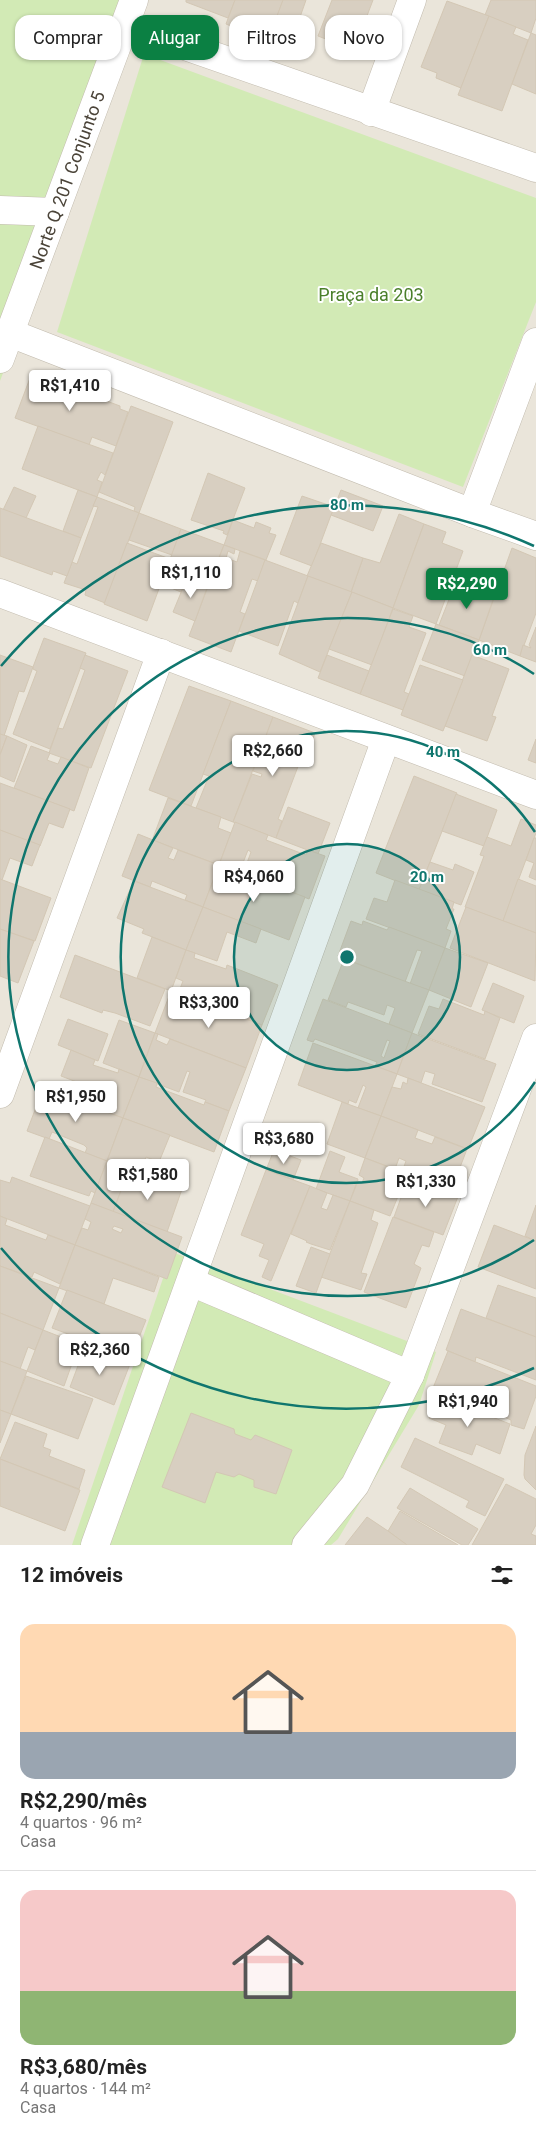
<!DOCTYPE html>
<html lang="pt">
<head>
<meta charset="utf-8">
<style>
  body { margin:0; font-family:Roboto,sans-serif; background:#f2f2f2; color:#222; height:100vh; display:flex; flex-direction:column; font-size:19px; white-space:nowrap }
  * { box-sizing:border-box; margin:0 }
  p { font-size:16px; color:#767676 }
  .icon { flex:none; width:28px; height:28px; fill:none; stroke:currentColor; stroke-width:2; stroke-linecap:round; stroke-linejoin:round }
  .map { position:relative; height:1545px; overflow:hidden }
  .side { display:flex; flex-direction:column; background:#fff; flex:1 }
  .side>* { flex:none }
  .hud { position:absolute; left:15px; top:15px; width:506px; height:45px; display:flex; gap:10px }
  .price { position:absolute; translate:-50% -42px; padding:0 11px; border-radius:5px; background:#fff; color:#222; font-size:16px; line-height:32px; filter:drop-shadow(0 1px 2px #0008) }
  .price::after { content:''; position:absolute; left:50%; top:30px; width:15px; height:11px; margin-left:-8px; background:inherit; clip-path:polygon(0 0,100% 0,50% 100%) }
  .price.active { background:#0b8043; color:#fff }
  ul { padding:0; list-style:none }
  li { display:grid; align-content:center; gap:10px; height:265px; padding:0 20px }
  li+li { border-top:1px solid #e0e0e0 }
  li span { display:grid; place-items:center; height:155px; border-radius:15px; color:#555 }
  li>.icon { margin-inline-start:auto }
  span .icon { width:90px; height:90px; fill:#fffc; stroke-width:1 }
  li b { font-size:21px }
  h2 { display:flex; justify-content:space-between; align-items:center; height:60px; padding:0 20px; font-size:21px }
  .pill { padding:0 18px; border-radius:15px; background:#fff; box-shadow:0 1px 4px #0004; font-size:18px; line-height:45px }
  .pill.active { background:#0b8043; color:#fff }
  .map>svg:first-child { display:block }
  .residential { fill:#eae5da }
  .green { fill:#d2eab5 }
  .building { fill:#d8cfc1; stroke:#d3c7b4; fill-rule:evenodd }
  .lines { fill:none; stroke-linecap:round; stroke-linejoin:round }
  .minor-casing { stroke:#c2bbae; stroke-width:29 }
  .tertiary-casing { stroke:#c2bbae; stroke-width:29 }
  .minor { stroke:#fff; stroke-width:28 }
  .tertiary { stroke:#fff; stroke-width:28 }
  .ring { fill:none; stroke:#0f766e; stroke-width:2.5 }
  .labels { text-anchor:middle; dominant-baseline:central; stroke-width:4; stroke-linejoin:round; paint-order:stroke }
  .street-label { font-size:18px; fill:#4b4439; stroke:#fff }
  .park-label { font-size:18px; fill:#4a7f2a; stroke:#fff }
  .centre { fill:#0f766e; stroke:#fff; stroke-width:2.5 }
  .ring-label { font-size:15px; text-anchor:middle; font-weight:bold; fill:#0f766e; stroke:#fff; stroke-width:4; stroke-linejoin:round; paint-order:stroke }
</style>
</head>
<body>
<div class="map">
<svg width="536" height="1545" viewBox="0 0 536 1545">
  <rect width="100%" height="100%" fill="#f6f3ec"/>
  <rect class="residential" x="0" y="0" width="536" height="1545"/>
  <g class="green">
    <polygon points="0,0 145,0 0,381"/>
    <polygon points="144,54 536,198 536,302 463,487 57,332"/>
    <polygon points="172,1252 436,1352 419,1405 338,1539 331,1545 72,1545"/>
  </g>
  <g class="building">
    <polygon points="186,0 235,0 228,18 186,2"/>
    <polygon points="235,0 283,0 268,41 226,24"/>
    <polygon points="283,0 306,0 292,40 271,32"/>
    <polygon points="332,0 373,0 354,50 318,36"/>
    <polygon points="491,0 536,0 536,18 531,33 485,15"/>
    <polygon points="447,1 489,16 461,88 436,78 437,73 421,67"/>
    <polygon points="489,16 516,27 513,34 528,40 502,111 458,95"/>
    <polygon points="531,33 536,35 536,94 512,84"/>
    <polygon points="44,374 68,382 66,386 120,406 120,409 128,412 116,446 92,437 89,445 15,418 30,378"/>
    <polygon points="131,406 173,422 139,513 134,511 135,507 99,492"/>
    <polygon points="38,426 113,453 105,475 101,472 97,480 102,482 97,497 22,469"/>
    <polygon points="208,473 245,488 227,535 223,533 224,531 191,520"/>
    <polygon points="14,487 36,496 26,518 3,510"/>
    <polygon points="78,490 97,497 81,538 63,531"/>
    <polygon points="341,490 383,506 373,531 331,515"/>
    <polygon points="302,496 334,507 312,566 280,554"/>
    <polygon points="97,497 139,513 105,603 85,595 86,590 64,583 72,562 77,564 98,507 93,506"/>
    <polygon points="0,508 81,538 67,576 53,571 52,575 0,556"/>
    <polygon points="139,513 181,529 172,555 129,540"/>
    <polygon points="399,514 424,524 393,608 351,592 363,558 380,563"/>
    <polygon points="233,520 254,528 256,522 271,528 269,533 276,535 266,560 224,545"/>
    <polygon points="424,524 446,532 442,543 463,551 436,624 393,608"/>
    <polygon points="181,529 224,545 208,585 203,584 204,581 200,580 193,578 192,580 187,578 181,592 161,584"/>
    <polygon points="127,543 170,559 147,621 104,604"/>
    <polygon points="321,543 363,558 351,592 307,576"/>
    <polygon points="224,545 235,549 234,554 228,551 226,558 237,562 240,551 265,560 258,581 252,579 240,612 245,614 231,652 189,636"/>
    <polygon points="512,548 536,558 536,613 520,656 479,640"/>
    <polygon points="265,560 308,576 298,603 294,601 278,646 239,631"/>
    <polygon points="308,576 352,592 320,672 279,654"/>
    <polygon points="187,578 192,580 193,578 200,580 204,581 203,584 208,585 195,621 173,612"/>
    <polygon points="457,579 495,594 479,640 439,625"/>
    <polygon points="352,592 393,608 372,665 329,649"/>
    <polygon points="393,609 413,616 409,627 426,633 404,692 409,694 403,710 360,694"/>
    <polygon points="436,624 479,640 465,676 422,660"/>
    <polygon points="536,627 536,662 520,656 523,645 531,648 529,645"/>
    <polygon points="44,638 86,653 50,749 13,734 37,671 33,669 33,667"/>
    <polygon points="0,655 33,667 24,692 19,691 4,736 0,734"/>
    <polygon points="85,655 128,671 91,768 49,753 58,728 63,729 73,703 85,670 80,668"/>
    <polygon points="327,655 369,671 360,694 318,678"/>
    <polygon points="472,655 509,669 492,716 496,717 487,741 445,726"/>
    <polygon points="420,665 463,680 443,731 401,715"/>
    <polygon points="189,686 231,701 191,806 149,790"/>
    <polygon points="231,701 273,717 233,822 196,808 209,776 203,774"/>
    <polygon points="273,717 315,733 306,758 302,756 278,819 282,821 276,838 233,822 252,774 261,777 262,774 253,771"/>
    <polygon points="0,734 7,736 0,755"/>
    <polygon points="7,736 27,745 14,782 0,776 0,755"/>
    <polygon points="536,739 536,763 528,760"/>
    <polygon points="31,746 50,753 47,760 58,764 61,757 89,768 74,811 14,788"/>
    <polygon points="414,776 457,793 419,890 376,873"/>
    <polygon points="0,783 70,809 63,828 49,823 40,846 0,830"/>
    <polygon points="456,794 497,810 484,846 442,831"/>
    <polygon points="168,798 221,817 218,828 231,833 219,865 155,841 153,838"/>
    <polygon points="288,807 330,823 318,854 276,838"/>
    <polygon points="521,819 536,825 536,833 503,921 465,907 484,856 480,855 487,837 511,846"/>
    <polygon points="235,822 268,835 266,840 306,855 308,850 325,856 309,899 243,874 251,852 248,850 239,873 219,865"/>
    <polygon points="0,830 40,845 32,866 10,858 2,880 0,879"/>
    <polygon points="138,834 173,848 168,858 174,860 178,850 219,865 203,907 185,900 187,895 152,881 150,887 122,876"/>
    <polygon points="534,838 536,838 536,880 529,877 534,863 526,860"/>
    <polygon points="430,862 453,870 455,864 474,872 461,905 419,890"/>
    <polygon points="219,865 257,879 254,888 261,890 264,882 305,897 289,940 203,907"/>
    <polygon points="0,879 51,898 35,941 0,929"/>
    <polygon points="518,879 536,886 536,933 503,921"/>
    <polygon points="395,880 454,902 452,909 454,909 446,929 451,931 445,948 366,919 374,898 387,902"/>
    <polygon points="134,881 203,907 186,950 142,933 144,929 117,918"/>
    <polygon points="203,907 261,929 256,943 227,932 217,961 186,950"/>
    <polygon points="466,907 536,933 535,981 450,948"/>
    <polygon points="351,921 362,925 363,921 387,930 389,927 445,948 429,990 410,984 422,951 417,950 405,982 338,956"/>
    <polygon points="0,929 34,941 18,983 0,976"/>
    <polygon points="152,937 186,950 171,991 137,978"/>
    <polygon points="445,948 488,963 471,1007 429,990"/>
    <polygon points="186,950 195,953 194,958 226,969 227,965 278,985 262,1025 212,1006 213,1002 199,997 197,1001 178,994 183,981 176,978"/>
    <polygon points="75,955 165,989 150,1026 115,1013 103,1010 102,1013 60,997"/>
    <polygon points="344,959 429,990 412,1033 389,1024 395,1008 387,1005 384,1015 348,1002 346,1007 328,1000"/>
    <polygon points="493,983 524,996 514,1023 482,1010"/>
    <polygon points="171,991 262,1025 246,1068 155,1033"/>
    <path d="M323,999l89,34 -15,41 -22,-8 2,-4 -62,-23 -2,3 -6,-2zM387,1040l3,1 -6,17 -3,-2z"/>
    <polygon points="443,999 484,1015 485,1011 500,1018 485,1059 418,1034 429,1006 439,1009"/>
    <polygon points="68,1019 108,1034 98,1061 58,1045"/>
    <polygon points="119,1020 155,1033 139,1077 103,1063"/>
    <polygon points="155,1033 158,1034 156,1040 167,1045 170,1039 246,1068 229,1111 205,1102 206,1100 183,1092 190,1072 187,1071 179,1092 139,1077"/>
    <polygon points="412,1033 496,1064 482,1102 432,1084 435,1074 425,1071 421,1083 397,1074"/>
    <polygon points="313,1043 397,1074 381,1116 358,1108 366,1087 363,1085 356,1103 349,1100 348,1104 298,1085"/>
    <polygon points="71,1050 95,1060 93,1065 118,1073 119,1069 139,1077 123,1118 84,1104 90,1087 61,1076"/>
    <polygon points="139,1077 157,1083 156,1087 204,1105 205,1102 229,1111 214,1152 123,1118"/>
    <polygon points="408,1078 485,1107 468,1149 381,1116 392,1087 401,1089 403,1082 407,1084"/>
    <polygon points="43,1089 123,1118 107,1161 85,1153 87,1148 84,1145 52,1132 49,1139 27,1131"/>
    <polygon points="342,1102 381,1116 365,1158 327,1144"/>
    <polygon points="381,1116 418,1130 415,1138 432,1144 435,1137 467,1149 451,1191 402,1172 406,1161 399,1158 395,1169 365,1158"/>
    <polygon points="123,1118 170,1135 159,1162 146,1157 144,1162 148,1164 143,1175 107,1161"/>
    <polygon points="45,1137 107,1161 95,1193 91,1191 89,1196 30,1176"/>
    <polygon points="274,1150 301,1160 293,1180 266,1170"/>
    <polygon points="330,1151 345,1157 339,1172 358,1179 350,1201 316,1189"/>
    <polygon points="365,1158 407,1174 390,1216 350,1201 358,1181 362,1183 364,1178 359,1175"/>
    <polygon points="107,1161 129,1169 113,1212 91,1203"/>
    <polygon points="129,1169 182,1189 167,1232 113,1212"/>
    <polygon points="266,1170 310,1186 271,1281 262,1277 269,1260 259,1256 264,1244 241,1235"/>
    <polygon points="12,1177 90,1206 75,1245 0,1216 0,1180 10,1183"/>
    <polygon points="407,1181 444,1195 446,1189 459,1194 443,1235 394,1217"/>
    <polygon points="310,1186 327,1193 321,1208 327,1210 333,1195 350,1201 330,1250 311,1244 306,1242 307,1241 291,1234"/>
    <polygon points="350,1201 374,1210 371,1220 378,1223 361,1273 367,1274 361,1290 321,1277"/>
    <path d="M91,1203l91,34 -15,42 -92,-34 7,-17 6,2 3,-8 -6,-3zM114,1226l9,3 -2,4 -9,-4z"/>
    <polygon points="536,1205 536,1241 525,1236"/>
    <polygon points="0,1216 7,1219 5,1225 46,1240 48,1235 75,1245 60,1284 34,1272 32,1277 0,1266"/>
    <polygon points="393,1217 434,1232 429,1247 422,1245 414,1264 421,1268 406,1308 364,1292"/>
    <polygon points="494,1225 536,1241 536,1289 478,1267"/>
    <polygon points="75,1245 159,1277 154,1292 113,1278 104,1304 59,1288"/>
    <polygon points="311,1247 330,1254 316,1293 296,1286"/>
    <polygon points="0,1266 59,1288 43,1330 0,1313"/>
    <polygon points="498,1285 536,1298 536,1337 486,1318"/>
    <polygon points="67,1290 146,1320 130,1360 113,1353 114,1351 52,1328"/>
    <polygon points="461,1309 536,1337 536,1380 476,1357 475,1362 446,1350"/>
    <polygon points="0,1313 43,1330 35,1350 28,1347 20,1369 0,1361"/>
    <polygon points="43,1330 79,1344 64,1386 27,1371"/>
    <polygon points="85,1347 130,1364 114,1405 70,1387"/>
    <polygon points="448,1351 536,1386 536,1396 524,1429 511,1425 511,1420 493,1412 489,1408 485,1407 482,1414 431,1393"/>
    <polygon points="0,1361 27,1371 11,1414 0,1410"/>
    <polygon points="26,1376 93,1399 78,1439 11,1414"/>
    <polygon points="438,1396 510,1424 500,1454 476,1444 472,1455 439,1443 446,1425 429,1418"/>
    <polygon points="0,1410 11,1414 0,1443"/>
    <polygon points="191,1413 234,1429 235,1434 251,1440 255,1435 292,1450 276,1494 254,1487 254,1480 239,1474 234,1477 216,1472 205,1503 162,1487"/>
    <polygon points="15,1422 47,1434 43,1447 51,1450 49,1456 85,1470 79,1489 0,1459"/>
    <polygon points="536,1426 536,1490 525,1479 524,1475 525,1455"/>
    <polygon points="415,1438 504,1479 485,1516 466,1507 469,1501 401,1467"/>
    <polygon points="0,1459 80,1490 65,1531 0,1506"/>
    <polygon points="506,1484 536,1499 536,1525 531,1534 536,1536 536,1545 472,1545"/>
    <polygon points="410,1488 478,1529 468,1545 462,1545 397,1508"/>
    <polygon points="400,1511 458,1545 407,1545 388,1531"/>
    <polygon points="367,1517 388,1531 407,1545 345,1545"/>
  </g>
  <g class="lines">
    <defs>
      <g id="minor">
        <polyline points="125,25 536,168"/>
        <polyline points="371,112 412,0"/>
        <polyline points="0,210 55,212"/>
        <polyline points="10,333 472,513 536,536"/>
        <polyline points="472,513 536,342"/>
        <polyline points="0,593 536,795"/>
        <polyline points="0,1094 161,653"/>
        <polyline points="191,1282 410,1375"/>
        <polyline points="95,1545 386,739"/>
        <polyline points="306,1545 355,1485 410,1375 536,1038"/>
      </g>
      <polyline id="tertiary" points="0,359 134,0"/>
    </defs>
    <use href="#minor" class="minor-casing"/>
    <use href="#tertiary" class="tertiary-casing"/>
    <use href="#minor" class="minor"/>
    <use href="#tertiary" class="tertiary"/>
  </g>
  <circle cx="347" cy="957" r="113" fill="#0f766e" fill-opacity=".12"/>
  <g class="ring">
    <circle cx="347" cy="957" r="113"/>
    <path d="M535 1082A226 226 0 1 1 535 832"/>
    <path d="M534 1240A339 339 0 1 1 534 674"/>
    <path d="M534 1368A452 452 0 0 1 1 1248M1 666A452 452 0 0 1 534 546"/>
  </g>
  <g class="labels">
    <g class="street-label">
      <text transform="translate(67 180) rotate(-70)">Norte Q 201 Conjunto 5</text>
    </g>
    <g class="park-label">
      <text x="371" y="294">Praça da 203</text>
    </g>
  </g>
  <circle cx="347" cy="957" r="8" class="centre"/>
  <g class="ring-label">
    <text x="347" y="510">80 m</text>
    <text x="490" y="655">60 m</text>
    <text x="443" y="757">40 m</text>
    <text x="427" y="882">20 m</text>
  </g>
</svg>
<b class="price" style="left:70px;top:412px">R$1,410</b>
<b class="price" style="left:191px;top:599px">R$1,110</b>
<b class="price active" style="left:467px;top:610px">R$2,290</b>
<b class="price" style="left:273px;top:777px">R$2,660</b>
<b class="price" style="left:254px;top:903px">R$4,060</b>
<b class="price" style="left:209px;top:1029px">R$3,300</b>
<b class="price" style="left:76px;top:1123px">R$1,950</b>
<b class="price" style="left:284px;top:1165px">R$3,680</b>
<b class="price" style="left:148px;top:1201px">R$1,580</b>
<b class="price" style="left:426px;top:1208px">R$1,330</b>
<b class="price" style="left:100px;top:1376px">R$2,360</b>
<b class="price" style="left:468px;top:1428px">R$1,940</b>
<div class="hud">
<a class="pill">Comprar</a>
<a class="pill active">Alugar</a>
<a class="pill">Filtros</a>
<a class="pill">Novo</a>
</div>
</div>
<section class="side">
<h2>12 imóveis<svg class="icon" aria-label="filters" viewBox="0 0 24 24"><path d="M4 7h16M4 17h16"/><circle cx="9" cy="7" r="2"/><circle cx="15" cy="17" r="2"/></svg></h2>
<ul>
<li><span style="background:linear-gradient(#ffd9b3 70%,#9aa5b1 0)"><svg class="icon" aria-label="home" viewBox="0 0 24 24"><path d="M3 11l9-7 9 7M6 9v11h12V9"/></svg></span><div><b>R$2,290/mês</b><p>4 quartos · 96 m²</p><p>Casa</p></div></li>
<li><span style="background:linear-gradient(#f6c9c9 65%,#8fb573 0)"><svg class="icon" aria-label="home" viewBox="0 0 24 24"><path d="M3 11l9-7 9 7M6 9v11h12V9"/></svg></span><div><b>R$3,680/mês</b><p>4 quartos · 144 m²</p><p>Casa</p></div></li>
</ul>
</section>
</body>
</html>
